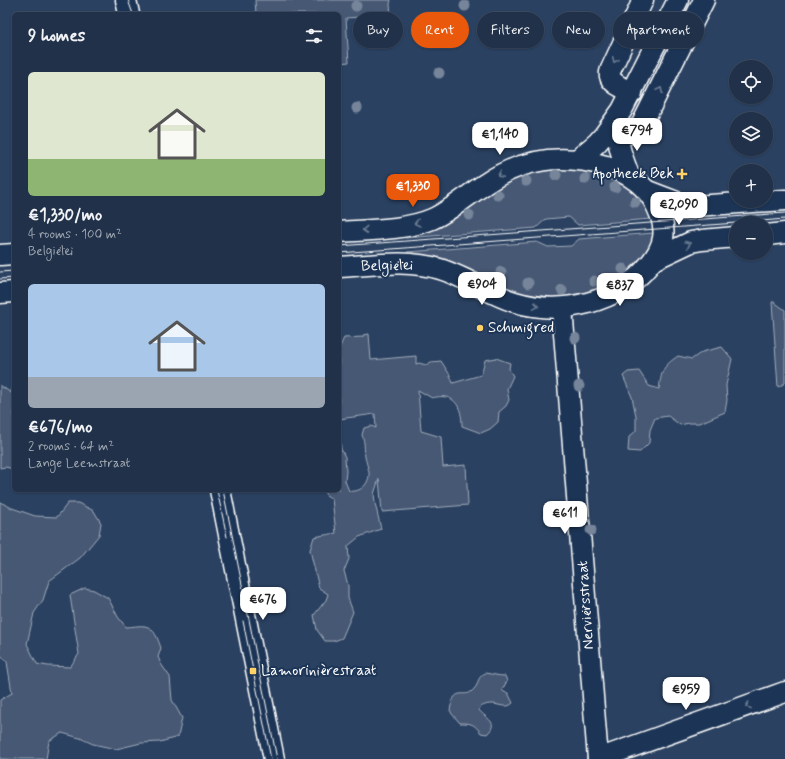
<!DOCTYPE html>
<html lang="en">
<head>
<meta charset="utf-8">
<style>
  body { margin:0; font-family:Mynerve,sans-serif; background:#2d3d53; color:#f1f3f6; height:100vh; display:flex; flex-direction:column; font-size:15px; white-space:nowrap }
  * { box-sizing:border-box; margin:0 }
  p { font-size:13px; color:#a2a9b4 }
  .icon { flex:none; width:22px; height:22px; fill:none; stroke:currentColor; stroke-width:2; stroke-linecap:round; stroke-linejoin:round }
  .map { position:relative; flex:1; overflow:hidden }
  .details { position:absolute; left:12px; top:12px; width:329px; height:480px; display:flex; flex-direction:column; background:#203149; border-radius:6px; box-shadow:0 1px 3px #0004,0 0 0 1px #3d4c61 }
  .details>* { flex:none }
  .banner { position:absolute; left:353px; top:12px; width:372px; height:36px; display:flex; gap:8px }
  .controls { position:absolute; left:729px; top:60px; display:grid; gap:8px }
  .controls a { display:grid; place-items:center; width:44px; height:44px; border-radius:50%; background:#203149; box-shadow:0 1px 3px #0004,0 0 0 1px #3d4c61; font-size:20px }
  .price { position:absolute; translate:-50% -34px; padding:0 9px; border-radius:8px; background:#fff; color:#222; font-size:13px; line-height:26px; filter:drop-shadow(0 1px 2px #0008) }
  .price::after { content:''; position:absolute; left:50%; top:24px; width:12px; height:9px; margin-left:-6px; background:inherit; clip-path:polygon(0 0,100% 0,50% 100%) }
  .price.selected { background:#ea580c; color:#fff }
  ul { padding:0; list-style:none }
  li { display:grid; align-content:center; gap:8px; height:212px; padding:0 16px }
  li span { display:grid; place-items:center; height:124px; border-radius:6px; color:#555 }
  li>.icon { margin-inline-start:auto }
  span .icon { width:72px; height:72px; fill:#fffc; stroke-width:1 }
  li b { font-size:17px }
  h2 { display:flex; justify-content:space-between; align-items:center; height:48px; padding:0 16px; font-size:17px }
  .pill { padding:0 14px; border-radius:18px; background:#203149; box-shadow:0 1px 3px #0004,0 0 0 1px #3d4c61; font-size:14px; line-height:36px }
  .pill.selected { background:#ea580c; color:#fff }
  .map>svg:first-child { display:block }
  .green { fill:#465975; stroke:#a2acba }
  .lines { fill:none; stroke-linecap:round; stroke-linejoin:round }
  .minor-casing { stroke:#fff; stroke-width:23 }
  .minor { stroke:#1d3557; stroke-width:20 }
  .tram { stroke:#fff; stroke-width:1 }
  .tree { fill:#76859a }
  .oneway { stroke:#6c7c92 }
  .poi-dot { fill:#ffd166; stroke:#1d3557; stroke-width:1.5 }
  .labels { text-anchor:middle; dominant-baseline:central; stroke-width:4; stroke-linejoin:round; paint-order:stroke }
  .poi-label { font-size:15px; fill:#fff; stroke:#1d3557; text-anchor:start }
  .street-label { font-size:15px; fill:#fff; stroke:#1d3557 }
</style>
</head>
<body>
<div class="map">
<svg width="785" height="759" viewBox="0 0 785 759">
  <rect width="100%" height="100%" fill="#2a4161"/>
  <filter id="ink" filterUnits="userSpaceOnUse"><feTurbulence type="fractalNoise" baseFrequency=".025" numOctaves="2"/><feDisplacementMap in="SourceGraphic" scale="8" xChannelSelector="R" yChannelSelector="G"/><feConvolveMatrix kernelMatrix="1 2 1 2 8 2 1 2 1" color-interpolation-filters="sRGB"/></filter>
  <g filter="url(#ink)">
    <g class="green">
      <polygon points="255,0 391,0 390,4 391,15 346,18 349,62 339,63 339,14 256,14"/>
      <polygon points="552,167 581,170 599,175 617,181 628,186 645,203 651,219 578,225 569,217 546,219 536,228 405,238 405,234 502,183 527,172"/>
      <polygon points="654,233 654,239 647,254 626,275 611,285 593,292 563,299 532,296 513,291 471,270 450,262 407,255 407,252 537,242 548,247 571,246 579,239"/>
      <polygon points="772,302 774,302 785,310 785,383 778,387"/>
      <path d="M369,334l2,26 45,-4v8l3,-1 7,2 5,-3 10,-1 9,14 3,8 28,-8 4,-15 11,-2 14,5 -1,6 4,7 -6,13 2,11 -3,6 -7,6 -1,10 -8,7 -9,4 -19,-7c0,-20 -8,-34 -30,-28l-14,-8 3,41 20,6 2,30 23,-2 2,40 -86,7 -3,-33 -5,15 1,9 6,26 -22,8 -11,9 1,13 -5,12 4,14v13l5,14 -11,26 -8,3h-9l-8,-11 -3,-15 12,-15 2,-6 -9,-6 -9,-38 4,-13 22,-4 -4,-34 -6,-4 -3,-5h16v-63l2,22 4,8 1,15 -1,9 4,10c11,2 21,-7 20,-19 -1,-5 -3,-10 -4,-15 -1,-8 0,-15 -3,-22l2,-7 7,-2 5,2 -1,-14 -36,5v-70l5,-11 19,-1v-2z"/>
      <path d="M722,347l10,12 -6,26 1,15 -2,12 -25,11h-11l-9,2 -12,-9 -13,2 -5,12 -1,13 -9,9 -12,-1 1,-14 7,-6v-15l-4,-19 -9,-21 5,-4 11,-1 10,15 10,3c3,-19 3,-22 19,-33l14,3 10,-7z"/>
      <polygon points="0,385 11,393 12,385 14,385 14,469 5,467 0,468"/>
      <path d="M0,502l12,6 23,8 22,1 11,-14h10l16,8 7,12 -2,12 -19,23 -31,23 -6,19 -9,13 -7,31 10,20 11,2 22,1 9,-13 -4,-25 -5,-34 15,-7 9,2 14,8 10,19 8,10c5,0 14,-2 19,-1 10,2 13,14 16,22l-3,9 3,7 9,13 2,23 10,18 -4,19 -18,5 -19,1 -25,6 -23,-5 -13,-6 -18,-5 -13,8 -3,18h-46v-59l12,-7 -5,-31 -7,-8z"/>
      <path d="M485,673c8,1 12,3 20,3l2,5 -5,9 2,2 4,1 5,10c-7,7 -15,0 -23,1 -4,0 -7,2 -10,3l-1,3c7,9 21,12 8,24l-6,-1c-7,-9 -9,-10 -21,-10l-8,-9 -2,-4c5,-27 15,-9 24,-21 6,-6 1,-9 11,-16z"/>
    </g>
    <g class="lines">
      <defs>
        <g id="minor">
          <polyline points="126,0 129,14"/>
          <path d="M632,93c-6,-4 -21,-9 -22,-17 -1,-2 0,-4 1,-7l32,-69"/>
          <path d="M619,123c-4,18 4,36 10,52"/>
          <polyline points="618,137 630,133 641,126 704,0"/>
          <polyline points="578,159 597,143 604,135 622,110 678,0"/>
          <polyline points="648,191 682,204 695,206 785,200"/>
          <path d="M339,232c28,-2 68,-2 93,-13 18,-8 36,-24 53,-35 38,-26 77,-31 121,-18 22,7 41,19 51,41 11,23 8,39 -8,58 -31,38 -88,51 -134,37 -26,-8 -49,-25 -75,-33 -33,-10 -67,-4 -101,-2"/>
          <polyline points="766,235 785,233"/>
          <polyline points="0,255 14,254"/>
          <polyline points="653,260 691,242 702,240 736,237"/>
          <polyline points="0,293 14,292"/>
          <polyline points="562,308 598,759"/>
          <polyline points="220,490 274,759"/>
          <polyline points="598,759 785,692"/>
        </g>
      </defs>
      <use href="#minor" class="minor-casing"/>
      <use href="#minor" class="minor"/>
      <g class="tram">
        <polyline points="128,0 133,14"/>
        <polyline points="739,223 785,219"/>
        <polyline points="339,246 785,213"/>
        <polyline points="339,253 736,223"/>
        <polyline points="0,272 14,271"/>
        <polyline points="0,279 14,278"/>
        <polyline points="217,490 227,537"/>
        <polyline points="223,490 277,759"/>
        <polyline points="243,621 271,759"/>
      </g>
    </g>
    <g class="tree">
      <circle cx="356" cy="6" r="5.5"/>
      <circle cx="465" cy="6" r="5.5"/>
      <circle cx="444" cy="23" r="5.5"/>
      <circle cx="439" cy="73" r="5.5"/>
      <circle cx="357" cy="108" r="5.5"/>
      <circle cx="556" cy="175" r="5.5"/>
      <circle cx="585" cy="179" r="5.5"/>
      <circle cx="526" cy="181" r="5.5"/>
      <circle cx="615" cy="187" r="5.5"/>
      <circle cx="498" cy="195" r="5.5"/>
      <circle cx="635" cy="202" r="5.5"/>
      <circle cx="469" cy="215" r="5.5"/>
      <circle cx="623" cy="269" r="5.5"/>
      <circle cx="501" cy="272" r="5.5"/>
      <circle cx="594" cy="281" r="5.5"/>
      <circle cx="528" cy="283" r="5.5"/>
      <circle cx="562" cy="290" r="5.5"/>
      <circle cx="575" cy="338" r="5.5"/>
      <circle cx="579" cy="386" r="5.5"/>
      <circle cx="591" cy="530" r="5.5"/>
    </g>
    <defs><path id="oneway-chevron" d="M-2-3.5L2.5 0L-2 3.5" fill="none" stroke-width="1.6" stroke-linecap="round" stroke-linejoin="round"/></defs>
    <g class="oneway">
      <use href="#oneway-chevron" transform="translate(615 60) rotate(115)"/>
      <use href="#oneway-chevron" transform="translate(660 90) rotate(-64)"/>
      <use href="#oneway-chevron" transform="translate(500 175) rotate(153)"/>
      <use href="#oneway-chevron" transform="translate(417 223) rotate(166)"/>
      <use href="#oneway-chevron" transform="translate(365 230) rotate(176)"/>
      <use href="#oneway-chevron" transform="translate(688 244) rotate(-24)"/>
      <use href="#oneway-chevron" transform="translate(536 306) rotate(10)"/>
      <use href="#oneway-chevron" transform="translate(748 706) rotate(160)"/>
    </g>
  </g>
  <g class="poi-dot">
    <path d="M680 168h4v4h4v4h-4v4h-4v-4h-4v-4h4z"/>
    <circle cx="480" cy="328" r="4"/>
    <rect x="249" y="667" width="8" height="8" rx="2"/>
  </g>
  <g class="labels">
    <g class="poi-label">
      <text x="674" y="174" text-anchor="end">Apotheek Bek</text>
      <text x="488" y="328">Schmigred</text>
      <text x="261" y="671">Lamorinièrestraat</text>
    </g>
    <g class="street-label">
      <text transform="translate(387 266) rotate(-1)">Belgiëlei</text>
      <text transform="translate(586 605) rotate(-94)">Nerviërsstraat</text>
    </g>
  </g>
</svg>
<div class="controls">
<a><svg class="icon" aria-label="locate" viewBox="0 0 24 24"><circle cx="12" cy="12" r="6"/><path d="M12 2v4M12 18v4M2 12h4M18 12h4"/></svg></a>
<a><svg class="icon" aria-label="layers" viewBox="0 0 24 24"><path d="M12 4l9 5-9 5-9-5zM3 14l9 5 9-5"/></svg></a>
<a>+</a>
<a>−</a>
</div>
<b class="price" style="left:637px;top:152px">€794</b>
<b class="price" style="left:500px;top:156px">€1,140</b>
<b class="price selected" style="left:413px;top:208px">€1,330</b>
<b class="price" style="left:679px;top:226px">€2,090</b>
<b class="price" style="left:482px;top:306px">€904</b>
<b class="price" style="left:620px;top:307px">€837</b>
<b class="price" style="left:565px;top:535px">€611</b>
<b class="price" style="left:263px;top:621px">€676</b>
<b class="price" style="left:686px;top:711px">€959</b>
<div class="banner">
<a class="pill">Buy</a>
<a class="pill selected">Rent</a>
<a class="pill">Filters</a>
<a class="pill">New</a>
<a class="pill">Apartment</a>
</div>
<section class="details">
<h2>9 homes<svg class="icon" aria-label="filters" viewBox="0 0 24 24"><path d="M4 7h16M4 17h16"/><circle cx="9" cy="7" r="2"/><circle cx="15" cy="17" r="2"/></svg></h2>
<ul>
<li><span style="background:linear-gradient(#dfe7d0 70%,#8fb573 0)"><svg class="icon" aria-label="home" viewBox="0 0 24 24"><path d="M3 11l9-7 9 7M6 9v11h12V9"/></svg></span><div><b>€1,330/mo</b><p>4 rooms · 100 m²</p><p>Belgiëlei</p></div></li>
<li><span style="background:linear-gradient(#a9c7e8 75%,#9aa5b1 0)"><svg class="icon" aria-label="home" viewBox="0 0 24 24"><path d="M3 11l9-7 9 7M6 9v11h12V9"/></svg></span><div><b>€676/mo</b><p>2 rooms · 64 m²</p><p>Lange Leemstraat</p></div></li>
</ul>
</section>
</div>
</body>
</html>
